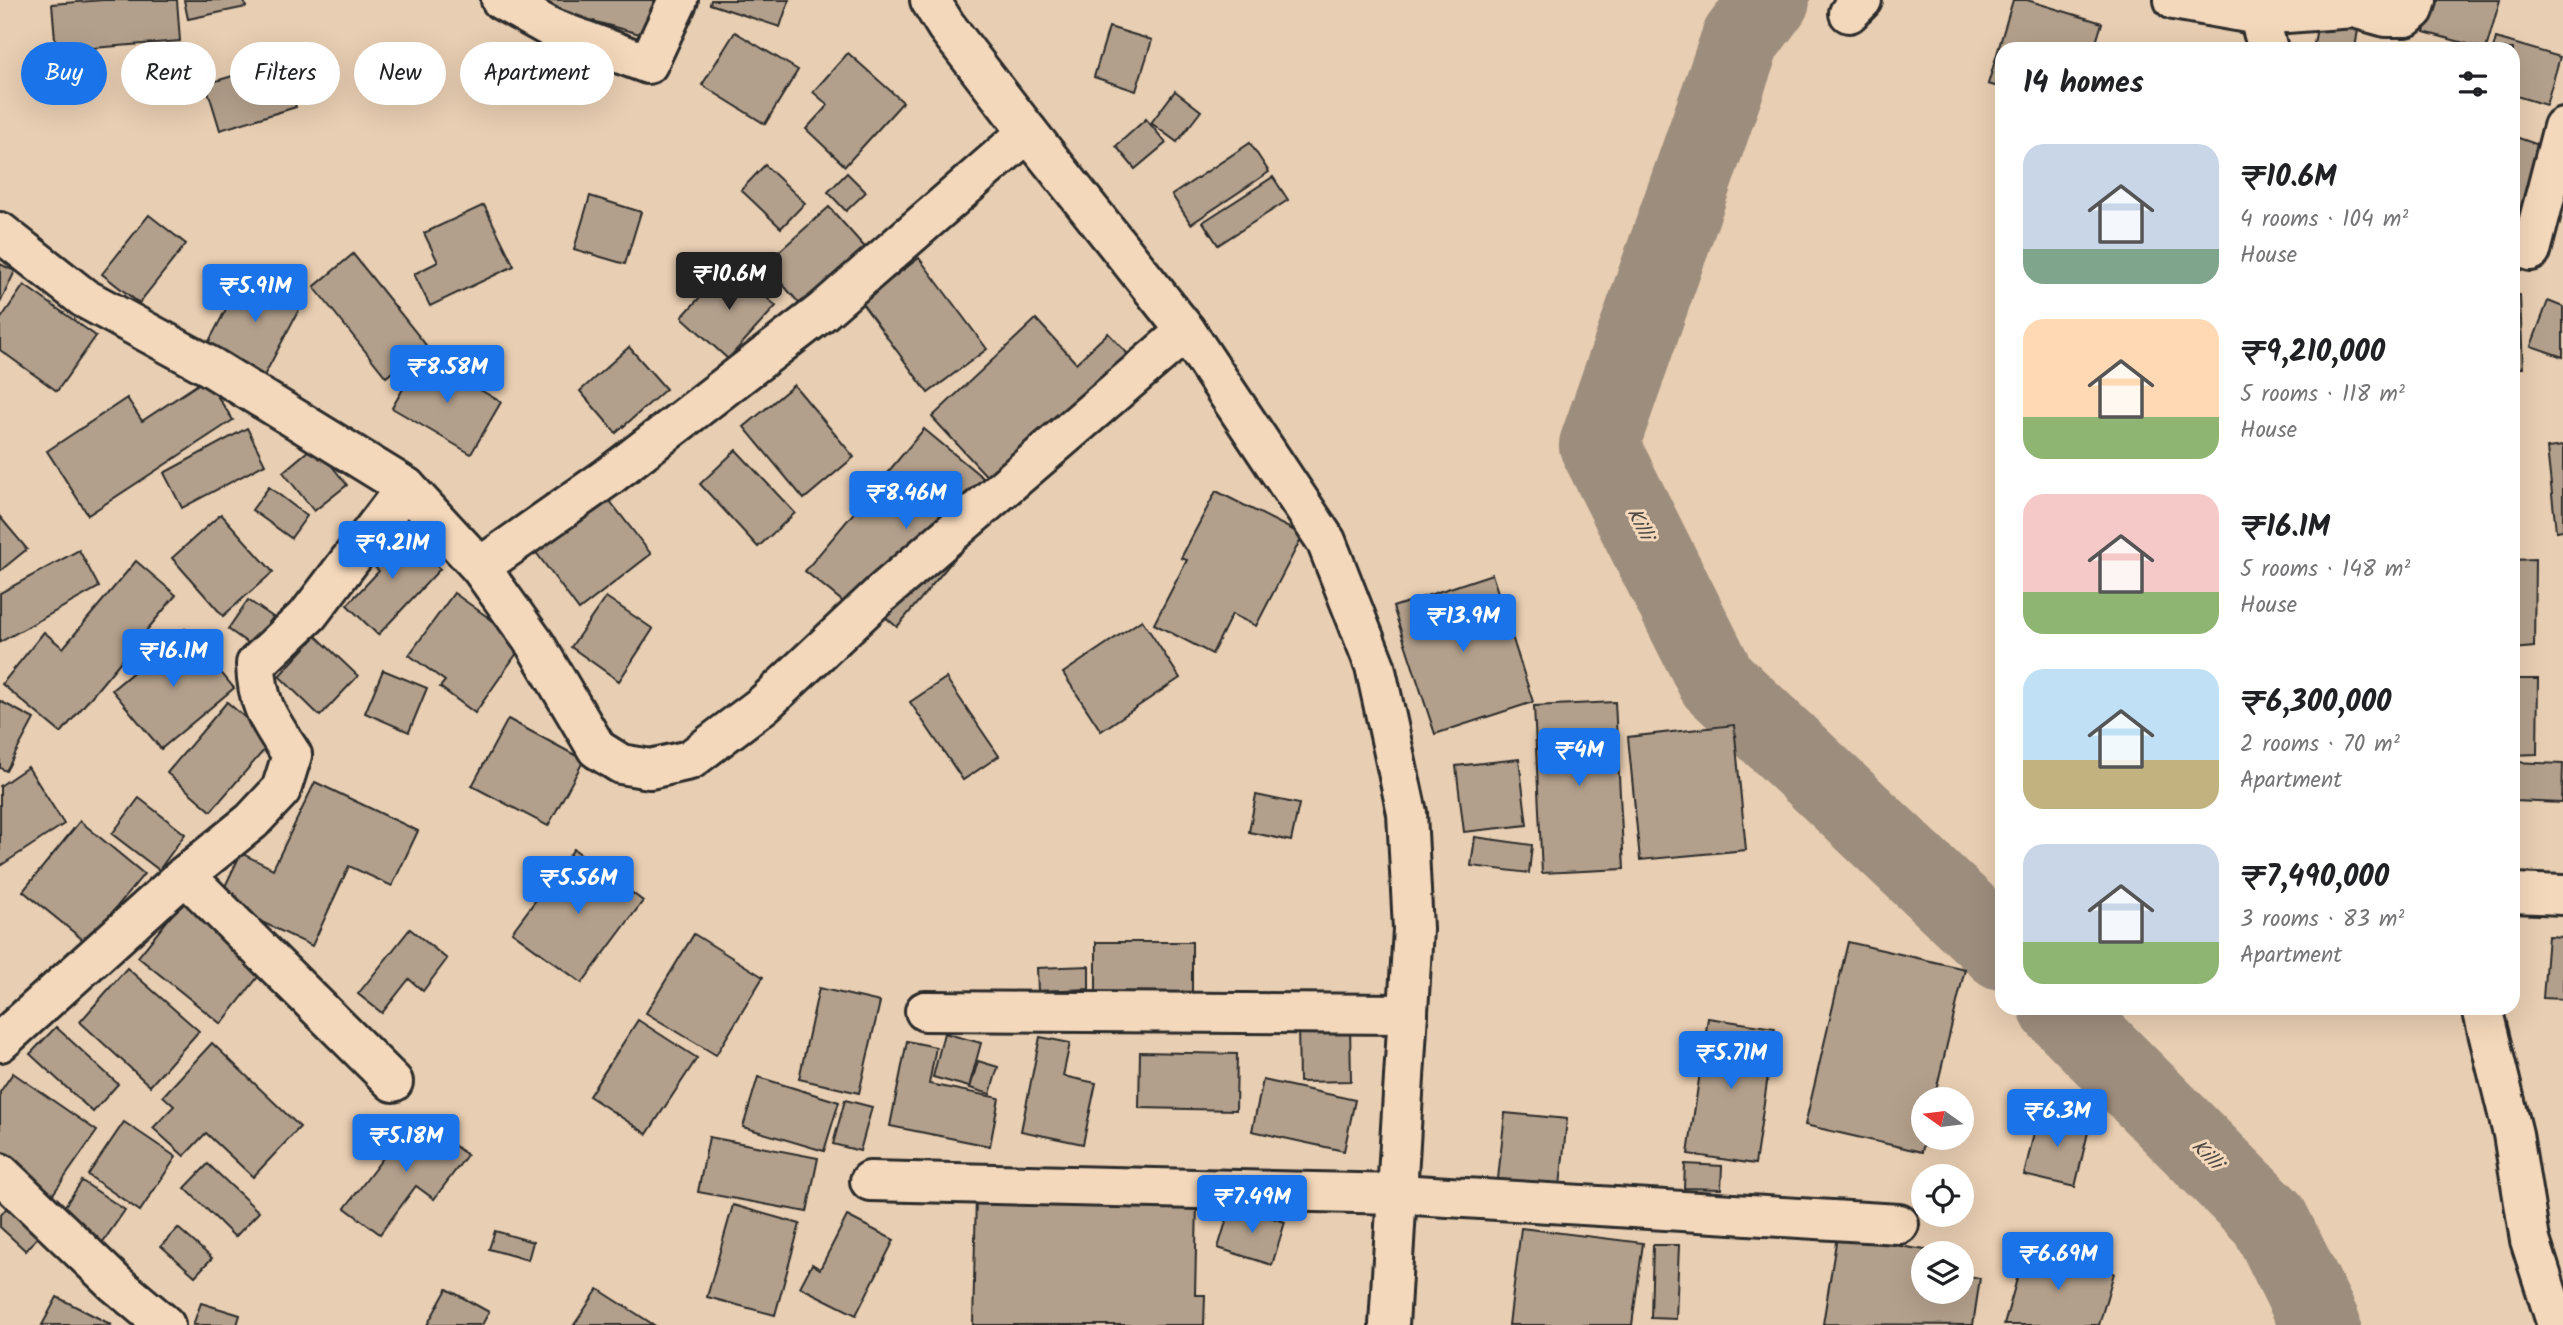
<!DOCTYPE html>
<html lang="en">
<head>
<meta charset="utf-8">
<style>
  body { margin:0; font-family:Kalam,sans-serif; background:#f2f2f2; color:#202124; height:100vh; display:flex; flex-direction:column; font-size:26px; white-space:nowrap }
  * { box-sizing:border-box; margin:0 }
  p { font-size:23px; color:#757577 }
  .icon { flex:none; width:38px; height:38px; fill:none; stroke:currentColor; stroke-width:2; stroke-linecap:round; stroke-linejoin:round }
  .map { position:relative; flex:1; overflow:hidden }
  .drawer { position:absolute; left:1995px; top:42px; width:525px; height:973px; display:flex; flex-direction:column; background:#fff; border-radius:21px; box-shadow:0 7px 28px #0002 }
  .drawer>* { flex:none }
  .top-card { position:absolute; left:21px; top:42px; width:665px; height:63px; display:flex; gap:14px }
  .needle { width:46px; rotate:284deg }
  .buttons { position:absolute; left:1911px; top:1087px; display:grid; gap:14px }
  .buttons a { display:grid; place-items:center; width:63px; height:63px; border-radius:50%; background:#fff; box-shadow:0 7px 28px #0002; font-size:35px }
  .price { position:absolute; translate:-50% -60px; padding:0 16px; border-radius:7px; background:#1a73e8; color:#fff; font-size:23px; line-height:46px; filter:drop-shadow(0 2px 4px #0008) }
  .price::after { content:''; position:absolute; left:50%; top:42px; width:21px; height:16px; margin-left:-10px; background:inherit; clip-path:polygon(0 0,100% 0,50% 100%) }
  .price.active { background:#222; color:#fff }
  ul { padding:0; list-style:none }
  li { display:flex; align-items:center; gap:21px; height:175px; padding:0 28px }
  li span { display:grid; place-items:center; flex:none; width:196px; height:140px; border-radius:21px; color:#555 }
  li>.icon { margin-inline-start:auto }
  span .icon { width:84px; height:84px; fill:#fffc; stroke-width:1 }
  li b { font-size:30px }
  h2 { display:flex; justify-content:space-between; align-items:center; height:84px; padding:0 28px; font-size:30px }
  .pill { padding:0 24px; border-radius:32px; background:#fff; box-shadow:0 7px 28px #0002; font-size:24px; line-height:63px }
  .pill.active { background:#1a73e8; color:#fff }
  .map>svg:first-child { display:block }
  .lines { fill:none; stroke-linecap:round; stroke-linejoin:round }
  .river { stroke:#9d8d7d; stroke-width:80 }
  .building { fill:#b3a08c; stroke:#2b2b2b; stroke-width:2 }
  .street-casing { stroke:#2b2b2b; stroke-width:44 }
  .secondary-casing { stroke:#2b2b2b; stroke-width:44 }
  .street { stroke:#f4d8bb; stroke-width:38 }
  .secondary { stroke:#f4d8bb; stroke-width:38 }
  .labels { text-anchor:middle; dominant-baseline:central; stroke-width:6; stroke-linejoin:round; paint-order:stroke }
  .water-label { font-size:21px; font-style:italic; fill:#4d4844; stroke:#f4d8bb }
</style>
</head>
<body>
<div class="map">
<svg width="2563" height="1325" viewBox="0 0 2563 1325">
  <rect width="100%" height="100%" fill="#e8ceb2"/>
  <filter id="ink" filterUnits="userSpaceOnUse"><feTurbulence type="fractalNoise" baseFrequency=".0143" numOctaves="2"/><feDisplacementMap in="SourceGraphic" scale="14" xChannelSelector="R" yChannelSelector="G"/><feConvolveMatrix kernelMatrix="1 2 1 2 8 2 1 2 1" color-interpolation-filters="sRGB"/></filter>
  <g filter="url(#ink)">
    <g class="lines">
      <g class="river">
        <polyline points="1770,0 1741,39 1599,445 1717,681 2002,950"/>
        <polyline points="2059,1008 2269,1219 2321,1325"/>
      </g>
    </g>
    <g class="building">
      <polygon points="103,0 177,0 180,41 56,51 52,4"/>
      <polygon points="184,0 244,0 246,7 188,19"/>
      <polygon points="539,0 657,0 647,36 538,6"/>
      <polygon points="711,0 789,0 780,27 710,4"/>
      <polygon points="2013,0 2027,0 2102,23 2094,49 2002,49 2002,88 1988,84"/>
      <polygon points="2433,0 2500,0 2486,49 2424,32"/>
      <polygon points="2319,17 2359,23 2355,49 2313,49"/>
      <polygon points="1109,27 1152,40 1136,91 1094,77"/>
      <polygon points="735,32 798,70 765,124 702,85"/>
      <polygon points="2496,38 2560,57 2546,105 2513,95 2513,49 2493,49"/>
      <polygon points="848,53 903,102 845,166 806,129 828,105 813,92"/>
      <polygon points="282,61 296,107 220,130 206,84"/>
      <polygon points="1175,91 1201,111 1177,142 1151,123"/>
      <polygon points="1146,119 1166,143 1135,169 1116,146"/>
      <polygon points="2513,136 2553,150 2525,227 2513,222"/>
      <polygon points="1250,143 1269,172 1191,224 1172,195"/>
      <polygon points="765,165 805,203 781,228 741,190"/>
      <polygon points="847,173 866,192 846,211 828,192"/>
      <polygon points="1273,177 1288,200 1218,245 1203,222"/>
      <polygon points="590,196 641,212 625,264 574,249"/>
      <polygon points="484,205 514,266 430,306 414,274 438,262 424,233"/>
      <polygon points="829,207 870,253 805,310 765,264"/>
      <polygon points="149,215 186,244 139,303 102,274"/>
      <polygon points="353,254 426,345 386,377 314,287"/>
      <polygon points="919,258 987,349 928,393 861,302"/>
      <polygon points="0,264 15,271 0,303"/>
      <polygon points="730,264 776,306 728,359 682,317"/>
      <polygon points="246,271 303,302 264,376 207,345"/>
      <polygon points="24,285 96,336 57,391 0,350 0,320"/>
      <polygon points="2513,294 2520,295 2523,368 2513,368"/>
      <polygon points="2548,301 2563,307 2563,357 2531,346"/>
      <polygon points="1036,319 1076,363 1108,333 1141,368 1005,496 932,417"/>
      <polygon points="629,347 666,389 616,433 580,391"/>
      <polygon points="422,356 501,402 471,454 392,408"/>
      <polygon points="206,379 233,420 88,515 47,451 127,398 142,421"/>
      <polygon points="794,385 854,457 804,499 744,427"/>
      <polygon points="247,428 265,464 182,508 164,473"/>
      <polygon points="924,429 1006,497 897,627 871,605 862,617 805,571"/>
      <polygon points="315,445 347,485 314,511 283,472"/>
      <polygon points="2563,446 2563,530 2556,531 2547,448"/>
      <polygon points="736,450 795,513 758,547 700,484"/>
      <polygon points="269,487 307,516 291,538 252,510"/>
      <polygon points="1216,491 1303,535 1256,626 1232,614 1212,654 1154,624 1187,560 1181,558"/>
      <polygon points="606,496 651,554 579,610 535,551"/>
      <polygon points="221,514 273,572 223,616 172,558"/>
      <polygon points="0,517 27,549 0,571"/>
      <polygon points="395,527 440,569 378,635 347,605 379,571 365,558"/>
      <polygon points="79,550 99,587 0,642 0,593"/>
      <polygon points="2535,559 2534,647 2513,649 2513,560"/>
      <polygon points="136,561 176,595 61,733 2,684 44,632 63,648"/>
      <polygon points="1492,574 1533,702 1435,734 1393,607"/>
      <polygon points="454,593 524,643 475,713 440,687 445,681 409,655"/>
      <polygon points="606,597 653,629 619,681 571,647"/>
      <polygon points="248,600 273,617 252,646 228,629"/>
      <polygon points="1142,620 1180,678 1101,731 1063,673"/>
      <polygon points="185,629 234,688 161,749 112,690"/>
      <polygon points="316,636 358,676 320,716 279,676"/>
      <polygon points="383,670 427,688 409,732 365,713"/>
      <polygon points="946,678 999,756 963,780 910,702"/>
      <polygon points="2513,679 2538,679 2537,754 2513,755"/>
      <polygon points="0,701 34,719 6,771 0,768"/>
      <polygon points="227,702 272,741 211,811 167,773"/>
      <polygon points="1615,702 1624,869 1542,873 1534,706"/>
      <polygon points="508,719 584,760 548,826 472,786"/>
      <polygon points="1734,725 1746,850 1640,860 1628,737"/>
      <polygon points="1519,759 1527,825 1464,832 1456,766"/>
      <polygon points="2513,762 2563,764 2562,803 2513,801"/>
      <polygon points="28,767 64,824 0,866 0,786"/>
      <polygon points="315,782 418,831 392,886 349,866 312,946 218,901 241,853 273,869"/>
      <polygon points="1256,795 1299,804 1291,841 1249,832"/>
      <polygon points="139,798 185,834 159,870 112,834"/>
      <polygon points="80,821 144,874 87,943 23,891"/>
      <polygon points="1475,837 1532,845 1529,873 1471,866"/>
      <polygon points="574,849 643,901 582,983 512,932"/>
      <polygon points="183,901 265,968 221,1024 138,957"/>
      <polygon points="410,929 447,959 423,991 409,979 382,1013 358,994"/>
      <polygon points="694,934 763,977 716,1055 646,1013"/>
      <polygon points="2548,936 2563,937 2563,999 2543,998"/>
      <polygon points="1096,942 1192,942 1192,994 1096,993"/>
      <polygon points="1848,942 1965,969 1934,1099 1923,1099 1923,1138 1925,1138 1922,1152 1805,1125"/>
      <polygon points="1089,966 1089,989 1038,991 1037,968"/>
      <polygon points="127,968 199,1031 150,1086 80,1022"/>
      <polygon points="819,988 880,1002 859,1093 799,1079"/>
      <polygon points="1708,1018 1775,1028 1755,1164 1688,1154"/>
      <polygon points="638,1020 697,1058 647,1134 589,1096"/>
      <polygon points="1298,1025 1350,1025 1351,1081 1299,1082"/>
      <polygon points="56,1027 118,1084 93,1112 30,1054"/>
      <polygon points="944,1033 981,1043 969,1087 933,1077"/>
      <polygon points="1040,1037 1070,1043 1063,1076 1096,1083 1083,1144 1021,1131"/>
      <polygon points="907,1041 936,1047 929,1084 999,1098 990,1146 890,1126"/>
      <polygon points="212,1043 300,1127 253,1177 206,1133 184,1156 153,1128 174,1106 163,1096"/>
      <polygon points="1140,1052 1237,1054 1236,1110 1139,1108"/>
      <polygon points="978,1061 998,1067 990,1094 970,1088"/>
      <polygon points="13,1073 97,1131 53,1194 0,1157 0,1092"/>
      <polygon points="758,1077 839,1102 824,1151 743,1127"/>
      <polygon points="1263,1080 1355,1100 1344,1151 1252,1131"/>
      <polygon points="845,1100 872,1107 860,1151 833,1144"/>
      <polygon points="2039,1112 2090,1124 2075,1187 2024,1175"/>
      <polygon points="1505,1113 1567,1119 1560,1186 1498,1179"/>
      <polygon points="415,1116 467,1155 434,1199 416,1186 380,1234 345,1208"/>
      <polygon points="124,1122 176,1157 140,1211 88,1175"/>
      <polygon points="709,1137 818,1158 807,1212 698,1192"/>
      <polygon points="208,1164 259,1212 235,1237 185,1188"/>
      <polygon points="1685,1164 1722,1166 1721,1189 1684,1188"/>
      <polygon points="82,1181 125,1210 100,1246 58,1216"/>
      <polygon points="976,1196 1197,1201 1195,1295 1205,1295 1204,1325 973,1325"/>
      <polygon points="13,1200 45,1228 26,1251 0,1227 0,1216"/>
      <polygon points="733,1205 800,1224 775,1315 707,1297"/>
      <polygon points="1231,1205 1285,1222 1272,1265 1218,1248"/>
      <polygon points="847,1216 894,1240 856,1315 800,1287 812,1264 820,1269"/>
      <polygon points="178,1228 212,1258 195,1276 161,1246"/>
      <polygon points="1521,1228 1643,1243 1632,1325 1509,1325"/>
      <polygon points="495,1231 533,1242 528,1260 489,1249"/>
      <polygon points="1837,1236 1944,1253 1923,1253 1923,1292 1962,1292 1962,1275 1980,1278 1973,1325 1823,1324"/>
      <polygon points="1653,1245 1679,1245 1676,1319 1651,1318"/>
      <polygon points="2026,1247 2114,1273 2099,1325 2004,1325"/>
      <polygon points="447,1289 489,1312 482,1325 427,1325"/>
      <polygon points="598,1289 654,1325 574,1325"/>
      <polygon points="57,1297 112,1325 42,1325"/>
      <polygon points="201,1303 240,1315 237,1325 193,1325"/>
    </g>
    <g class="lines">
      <defs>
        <g id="street">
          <polyline points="501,0 551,28 648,64 678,0"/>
          <polyline points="2174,0 2259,15 2354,8 2386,17 2406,17 2414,10 2417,0"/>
          <polyline points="2254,0 2268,49"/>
          <polyline points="1849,13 1862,0"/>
          <polyline points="0,232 84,298 211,367 406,487 480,567 608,477 822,312 1028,132"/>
          <polyline points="2531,251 2563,127"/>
          <polyline points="480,567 535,644 597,749 621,764 650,769 690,760 764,704 882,593 1186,331"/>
          <polyline points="185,875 393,1082"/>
          <polyline points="2513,893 2563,895"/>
          <polyline points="2482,1008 2513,1134 2530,1240 2557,1325"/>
          <polyline points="925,1011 1408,1014"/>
          <path d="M0,1042l185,-167 67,-54 29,-31 11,-35c-21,-33 -35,-49 -36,-91l53,-50 97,-127"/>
          <polyline points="0,1173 116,1284 165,1325"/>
          <polyline points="870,1181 1398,1194 1899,1224"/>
        </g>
        <polyline id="secondary" points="930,0 946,26 1028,132 1186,331 1326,541 1375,666 1407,813 1413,929 1389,1325"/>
      </defs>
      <use href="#street" class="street-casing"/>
      <use href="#secondary" class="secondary-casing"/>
      <use href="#street" class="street"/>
      <use href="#secondary" class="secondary"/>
    </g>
  </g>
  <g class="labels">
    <g class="water-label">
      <text transform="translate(1639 524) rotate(63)">Killi</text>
      <text transform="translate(2206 1155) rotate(45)">Killi</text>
    </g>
  </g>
</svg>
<div class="buttons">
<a><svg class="needle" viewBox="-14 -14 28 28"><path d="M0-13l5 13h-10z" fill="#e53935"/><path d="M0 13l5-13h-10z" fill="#757577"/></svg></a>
<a><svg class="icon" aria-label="locate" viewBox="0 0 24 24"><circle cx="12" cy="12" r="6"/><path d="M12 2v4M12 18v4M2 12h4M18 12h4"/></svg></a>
<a><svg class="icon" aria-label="layers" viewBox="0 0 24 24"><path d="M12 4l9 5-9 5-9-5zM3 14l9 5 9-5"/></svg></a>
</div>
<b class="price active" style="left:729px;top:312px">₹10.6M</b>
<b class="price" style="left:255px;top:324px">₹5.91M</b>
<b class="price" style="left:447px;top:405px">₹8.58M</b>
<b class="price" style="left:906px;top:531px">₹8.46M</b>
<b class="price" style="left:392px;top:581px">₹9.21M</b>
<b class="price" style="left:1463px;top:654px">₹13.9M</b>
<b class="price" style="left:173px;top:689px">₹16.1M</b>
<b class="price" style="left:1579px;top:788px">₹4M</b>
<b class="price" style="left:578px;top:916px">₹5.56M</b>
<b class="price" style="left:1731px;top:1091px">₹5.71M</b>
<b class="price" style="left:2057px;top:1149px">₹6.3M</b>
<b class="price" style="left:406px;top:1174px">₹5.18M</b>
<b class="price" style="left:1252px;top:1235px">₹7.49M</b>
<b class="price" style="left:2058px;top:1292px">₹6.69M</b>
<div class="top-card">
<a class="pill active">Buy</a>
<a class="pill">Rent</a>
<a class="pill">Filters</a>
<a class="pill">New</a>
<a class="pill">Apartment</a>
</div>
<section class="drawer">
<h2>14 homes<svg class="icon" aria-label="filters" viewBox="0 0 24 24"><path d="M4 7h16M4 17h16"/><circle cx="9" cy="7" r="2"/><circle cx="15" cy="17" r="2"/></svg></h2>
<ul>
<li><span style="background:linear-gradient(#c9d6e8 75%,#7fa58c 0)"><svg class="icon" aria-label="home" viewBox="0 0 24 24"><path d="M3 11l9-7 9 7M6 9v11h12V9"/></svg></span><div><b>₹10.6M</b><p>4 rooms · 104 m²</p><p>House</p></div></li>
<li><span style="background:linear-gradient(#ffd9b3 70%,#8fb573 0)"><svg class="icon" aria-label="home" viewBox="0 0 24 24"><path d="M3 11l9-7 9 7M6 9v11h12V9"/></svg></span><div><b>₹9,210,000</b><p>5 rooms · 118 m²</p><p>House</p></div></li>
<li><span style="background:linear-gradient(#f6c9c9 70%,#8fb573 0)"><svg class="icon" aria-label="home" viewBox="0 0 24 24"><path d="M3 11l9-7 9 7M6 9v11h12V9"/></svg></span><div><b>₹16.1M</b><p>5 rooms · 148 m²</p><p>House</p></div></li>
<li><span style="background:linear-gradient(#bfe0f5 65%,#c2b280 0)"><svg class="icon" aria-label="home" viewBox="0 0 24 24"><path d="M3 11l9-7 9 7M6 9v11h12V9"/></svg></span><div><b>₹6,300,000</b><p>2 rooms · 70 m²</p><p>Apartment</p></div></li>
<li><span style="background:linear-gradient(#c9d6e8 70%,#8fb573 0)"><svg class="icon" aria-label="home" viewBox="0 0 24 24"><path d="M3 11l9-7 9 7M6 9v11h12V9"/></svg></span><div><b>₹7,490,000</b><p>3 rooms · 83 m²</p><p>Apartment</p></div></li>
</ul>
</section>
</div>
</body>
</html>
